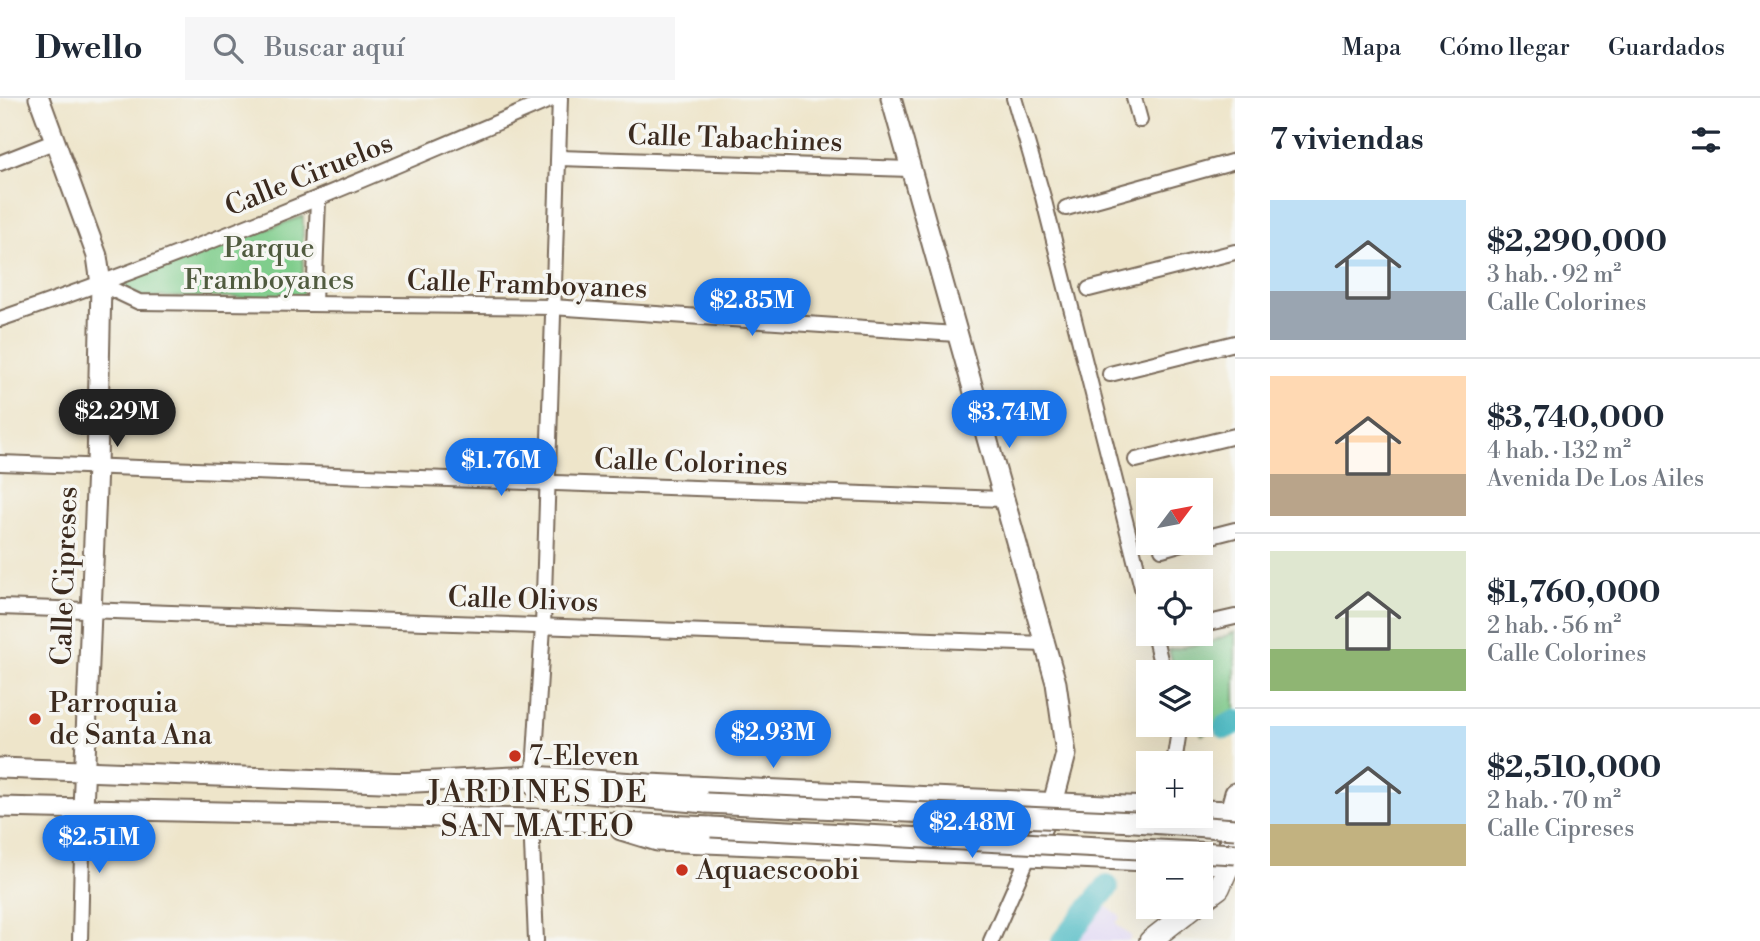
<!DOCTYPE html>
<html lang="es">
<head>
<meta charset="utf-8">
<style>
  body { margin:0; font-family:"Libre Bodoni",serif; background:#f6f6f7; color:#1f2937; height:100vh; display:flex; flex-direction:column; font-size:26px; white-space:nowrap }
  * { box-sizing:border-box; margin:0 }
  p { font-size:23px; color:#747a83 }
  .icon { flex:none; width:38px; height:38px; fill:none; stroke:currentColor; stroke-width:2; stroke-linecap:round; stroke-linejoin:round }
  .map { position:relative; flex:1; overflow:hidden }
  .sheet { display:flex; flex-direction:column; background:#fff; width:525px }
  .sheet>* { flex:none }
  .needle { width:46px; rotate:58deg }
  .buttons { position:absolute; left:1136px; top:380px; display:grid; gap:14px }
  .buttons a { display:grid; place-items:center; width:77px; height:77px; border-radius:0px; background:#fff; box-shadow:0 7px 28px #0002; font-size:35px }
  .price { position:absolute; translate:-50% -60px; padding:0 16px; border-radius:24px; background:#1a73e8; color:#fff; font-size:23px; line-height:46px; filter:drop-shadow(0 2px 4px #0008) }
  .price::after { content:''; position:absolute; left:50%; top:42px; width:21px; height:16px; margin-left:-10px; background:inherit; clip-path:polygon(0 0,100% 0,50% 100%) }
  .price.selected { background:#222; color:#fff }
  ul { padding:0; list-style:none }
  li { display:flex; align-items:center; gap:21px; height:175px; padding:0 35px }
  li+li { border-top:2px solid #e0e1e3 }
  li span { display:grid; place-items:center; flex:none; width:196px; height:140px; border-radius:0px; color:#555 }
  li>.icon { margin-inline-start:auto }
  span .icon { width:84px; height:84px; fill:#fffc; stroke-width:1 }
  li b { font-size:30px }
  h2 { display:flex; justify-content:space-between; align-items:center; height:84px; padding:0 35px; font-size:30px }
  header { display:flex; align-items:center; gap:42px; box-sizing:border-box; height:98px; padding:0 35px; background:#fff; border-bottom:2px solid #e0e1e3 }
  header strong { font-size:33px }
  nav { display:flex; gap:38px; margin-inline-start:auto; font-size:24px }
  .search { width:490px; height:63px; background:#f6f6f7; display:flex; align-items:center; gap:18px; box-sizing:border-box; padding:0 24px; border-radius:0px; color:#747a83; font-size:26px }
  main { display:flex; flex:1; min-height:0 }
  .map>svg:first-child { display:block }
  .built { fill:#dfd5f5 }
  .green { fill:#80cd8c; stroke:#5e7c55; stroke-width:2 }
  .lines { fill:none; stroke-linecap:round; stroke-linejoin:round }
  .river { stroke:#4ab9c3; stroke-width:24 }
  .street-casing { stroke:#7a6b5a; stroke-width:18 }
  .secondary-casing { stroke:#7a6b5a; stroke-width:23 }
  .primary-casing { stroke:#7a6b5a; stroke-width:24 }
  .street { stroke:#fff; stroke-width:14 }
  .secondary { stroke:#fff; stroke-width:19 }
  .primary { stroke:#fff; stroke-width:21 }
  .secondary-bridge-casing { stroke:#7a6b5a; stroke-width:23; stroke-linecap:butt }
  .secondary-bridge { stroke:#fff; stroke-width:19 }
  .poi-dot { fill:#c8321e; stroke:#f6f6f2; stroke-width:2.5 }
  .labels { text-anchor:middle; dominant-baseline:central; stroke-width:7; stroke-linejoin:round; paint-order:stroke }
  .street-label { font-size:28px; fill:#3b2a1e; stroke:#f6f6f2 }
  .park-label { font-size:28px; fill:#505b3f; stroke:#f6f6f2 }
  .poi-label { font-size:28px; fill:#3b2a1e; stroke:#f6f6f2; text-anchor:start }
  .neighbourhood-label { font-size:30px; letter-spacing:2px; fill:#3b2a1e; stroke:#f6f6f2 }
</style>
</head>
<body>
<header>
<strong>Dwello</strong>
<div class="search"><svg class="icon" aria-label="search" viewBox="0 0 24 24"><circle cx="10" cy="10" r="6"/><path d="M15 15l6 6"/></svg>Buscar aquí</div>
<nav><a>Mapa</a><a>Cómo llegar</a><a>Guardados</a></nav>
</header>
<main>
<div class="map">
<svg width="1235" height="843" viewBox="0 0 1235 843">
  <rect width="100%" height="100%" fill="#f6f6f2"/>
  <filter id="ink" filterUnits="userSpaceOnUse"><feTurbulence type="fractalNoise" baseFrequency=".0143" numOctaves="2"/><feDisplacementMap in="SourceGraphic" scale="14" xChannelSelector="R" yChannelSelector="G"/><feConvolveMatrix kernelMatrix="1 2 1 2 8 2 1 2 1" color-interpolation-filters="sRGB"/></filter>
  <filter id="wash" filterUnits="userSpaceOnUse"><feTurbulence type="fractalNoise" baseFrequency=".00686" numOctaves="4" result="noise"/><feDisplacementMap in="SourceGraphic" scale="28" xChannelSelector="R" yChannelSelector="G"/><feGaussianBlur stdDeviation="1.57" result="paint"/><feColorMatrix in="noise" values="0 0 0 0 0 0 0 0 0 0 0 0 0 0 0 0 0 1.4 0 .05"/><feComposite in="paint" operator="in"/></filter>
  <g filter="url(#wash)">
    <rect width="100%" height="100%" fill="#eee5ca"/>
    <polygon class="built" points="1104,807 1121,819 1116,825 1132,839 1128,843 1076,843"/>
    <g class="green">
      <polygon points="303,118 303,200 142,199 116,186"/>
      <polygon points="1235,534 1235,617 1202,637 1197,627 1200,626 1200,574 1175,574 1169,552 1213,543"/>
    </g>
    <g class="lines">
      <g class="river">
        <polyline points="1226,629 1235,624"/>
        <polyline points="1063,843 1107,789"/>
      </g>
    </g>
  </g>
  <g filter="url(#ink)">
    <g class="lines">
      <defs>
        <g id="street">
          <polyline points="1014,0 1043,99 1148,513"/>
          <polyline points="1134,0 1140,22"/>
          <polyline points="559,60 910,71"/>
          <polyline points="0,65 56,43"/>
          <polyline points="1066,110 1235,63"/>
          <polyline points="101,186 139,204 552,209 956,236"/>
          <polyline points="1089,191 1235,154"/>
          <polyline points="314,205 318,102"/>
          <path d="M0,221c189,-65 371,-142 554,-221"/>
          <polyline points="1110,276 1235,245"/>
          <polyline points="1136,362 1235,338"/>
          <polyline points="0,365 1002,401"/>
          <polyline points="1200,441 1235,432"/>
          <polyline points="1162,451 1186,444"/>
          <polyline points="0,509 1045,546"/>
          <polyline points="1200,527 1235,519"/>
          <polyline points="1154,536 1163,574"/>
          <polyline points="1174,665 1178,639 1175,626"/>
          <polyline points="533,690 543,528 560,0"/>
          <polyline points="531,721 536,843"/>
          <polyline points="80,843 83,711"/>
          <polyline points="991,843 1029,757"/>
        </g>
        <g id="secondary">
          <polyline points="39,0 97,158 101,186 97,368 83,711"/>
          <polyline points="891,0 1056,585 1066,656 1053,705 1029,757"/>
          <polyline points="0,670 408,685"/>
          <polyline points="397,685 533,678 649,686 1148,709"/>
          <polyline points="543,691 706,705"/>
          <polyline points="0,709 531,721 711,729"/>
          <polyline points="1200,712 1235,713"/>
          <polyline points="621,732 657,743 1148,763"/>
          <polyline points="1200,765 1235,767"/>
          <polyline points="1229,767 1230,713 1235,695"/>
        </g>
        <g id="primary">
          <polyline points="1200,804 1219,790 1229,767 1235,763"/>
          <polyline points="1150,843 1195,808"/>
        </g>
      </defs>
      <use href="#street" class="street-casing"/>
      <use href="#secondary" class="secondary-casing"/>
      <use href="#primary" class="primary-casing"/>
      <use href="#street" class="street"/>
      <use href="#secondary" class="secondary"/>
      <use href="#primary" class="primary"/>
      <defs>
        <g id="secondary-bridge">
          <polyline points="706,705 1135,724 1235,731"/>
          <polyline points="711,729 1235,756"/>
        </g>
      </defs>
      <use href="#secondary-bridge" class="secondary-bridge-casing"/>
      <use href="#secondary-bridge" class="secondary-bridge"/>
    </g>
  </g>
  <g class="poi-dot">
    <circle cx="35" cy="621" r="7"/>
    <circle cx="515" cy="658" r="7"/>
    <circle cx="682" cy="772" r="7"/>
  </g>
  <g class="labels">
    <g class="street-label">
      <text transform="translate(735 41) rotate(2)">Calle Tabachines</text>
      <text transform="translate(309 77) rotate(-22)">Calle Ciruelos</text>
      <text transform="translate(527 187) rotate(2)">Calle Framboyanes</text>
      <text transform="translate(691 365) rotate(2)">Calle Colorines</text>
      <text transform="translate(65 478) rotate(-88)">Calle Cipreses</text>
      <text transform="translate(523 502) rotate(2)">Calle Olivos</text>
    </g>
    <g class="park-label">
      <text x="269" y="150">Parque<tspan x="269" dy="32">Framboyanes</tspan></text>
    </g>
    <g class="poi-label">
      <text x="49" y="605">Parroquia<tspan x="49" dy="32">de Santa Ana</tspan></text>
      <text x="529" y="658">7-Eleven</text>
      <text x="696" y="772">Aquaescoobi</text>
    </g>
    <g class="neighbourhood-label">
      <text x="538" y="695">JARDINES DE<tspan x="538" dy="34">SAN MATEO</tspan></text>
    </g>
  </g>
</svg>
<div class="buttons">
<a><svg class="needle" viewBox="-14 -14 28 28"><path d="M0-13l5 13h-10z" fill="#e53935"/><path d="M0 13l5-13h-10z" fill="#747a83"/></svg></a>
<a><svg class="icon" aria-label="locate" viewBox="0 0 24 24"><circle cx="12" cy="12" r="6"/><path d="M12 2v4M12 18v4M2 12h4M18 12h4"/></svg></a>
<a><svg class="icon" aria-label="layers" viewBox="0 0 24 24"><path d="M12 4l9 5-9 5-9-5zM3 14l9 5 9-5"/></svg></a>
<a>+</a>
<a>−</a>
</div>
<b class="price" style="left:752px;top:240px">$2.85M</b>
<b class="price selected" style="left:117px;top:351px">$2.29M</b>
<b class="price" style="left:1009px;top:352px">$3.74M</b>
<b class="price" style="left:501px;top:400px">$1.76M</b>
<b class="price" style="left:773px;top:672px">$2.93M</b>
<b class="price" style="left:972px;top:762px">$2.48M</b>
<b class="price" style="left:99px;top:777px">$2.51M</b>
</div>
<section class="sheet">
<h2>7 viviendas<svg class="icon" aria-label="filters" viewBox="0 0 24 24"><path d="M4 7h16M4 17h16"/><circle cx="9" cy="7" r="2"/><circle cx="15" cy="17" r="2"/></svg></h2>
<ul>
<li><span style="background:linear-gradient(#bfe0f5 65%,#9aa5b1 0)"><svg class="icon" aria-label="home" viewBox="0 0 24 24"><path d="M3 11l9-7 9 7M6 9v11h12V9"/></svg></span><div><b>$2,290,000</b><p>3 hab. · 92 m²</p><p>Calle Colorines</p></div></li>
<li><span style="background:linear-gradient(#ffd9b3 70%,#b9a48a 0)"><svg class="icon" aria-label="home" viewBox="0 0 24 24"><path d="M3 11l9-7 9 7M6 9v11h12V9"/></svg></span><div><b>$3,740,000</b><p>4 hab. · 132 m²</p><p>Avenida De Los Ailes</p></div></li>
<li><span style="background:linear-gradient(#dfe7d0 70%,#8fb573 0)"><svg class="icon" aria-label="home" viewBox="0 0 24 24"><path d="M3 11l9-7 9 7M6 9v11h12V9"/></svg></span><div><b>$1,760,000</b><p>2 hab. · 56 m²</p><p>Calle Colorines</p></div></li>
<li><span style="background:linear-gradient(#bfe0f5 70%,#c2b280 0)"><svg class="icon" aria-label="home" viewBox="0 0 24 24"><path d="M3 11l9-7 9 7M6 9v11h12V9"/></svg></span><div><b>$2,510,000</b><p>2 hab. · 70 m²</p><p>Calle Cipreses</p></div></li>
</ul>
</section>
</main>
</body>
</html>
